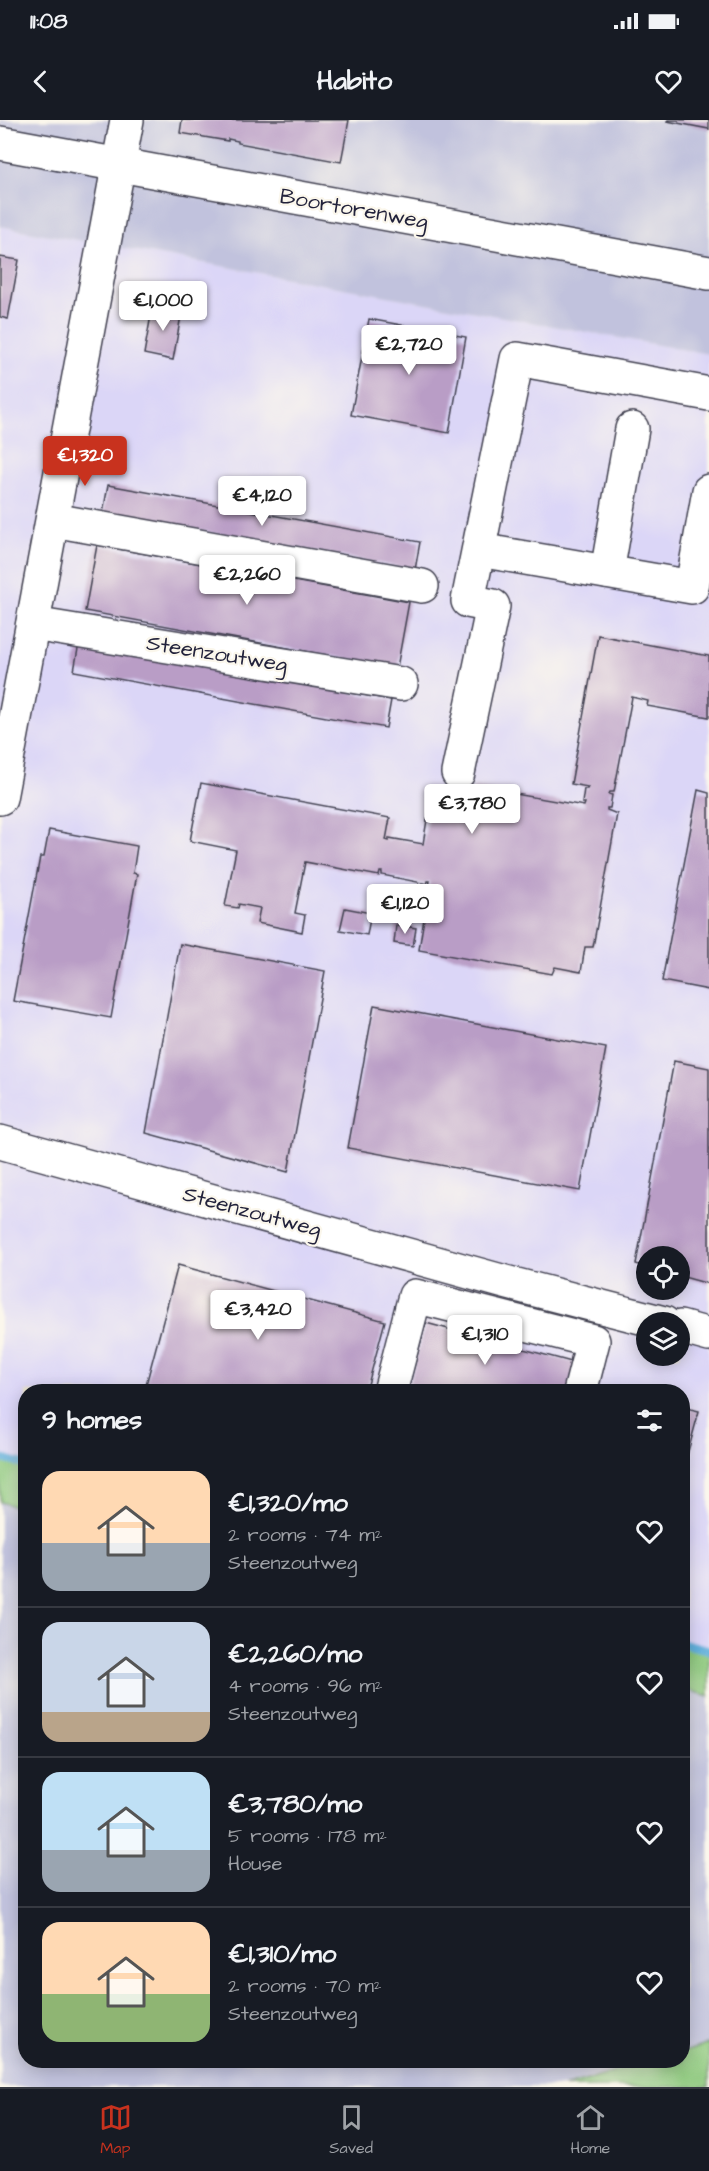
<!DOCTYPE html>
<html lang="en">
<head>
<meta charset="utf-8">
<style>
  body { margin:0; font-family:"Architects Daughter",sans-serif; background:#20242c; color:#f1f3f6; height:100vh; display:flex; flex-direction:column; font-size:22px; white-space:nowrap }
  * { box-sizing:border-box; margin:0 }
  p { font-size:20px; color:#9ea1a6 }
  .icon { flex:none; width:33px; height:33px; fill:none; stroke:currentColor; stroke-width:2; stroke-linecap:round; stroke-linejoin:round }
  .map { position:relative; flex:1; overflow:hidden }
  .sheet { position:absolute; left:18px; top:1264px; width:672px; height:684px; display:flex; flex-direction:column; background:#171b24; border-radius:24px; box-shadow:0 3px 15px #0003 }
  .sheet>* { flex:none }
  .tools { position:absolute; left:636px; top:1126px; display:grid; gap:12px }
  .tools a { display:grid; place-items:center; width:54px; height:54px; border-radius:50%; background:#171b24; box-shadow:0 3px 15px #0003; font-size:30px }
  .price { position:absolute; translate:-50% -51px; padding:0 14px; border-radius:6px; background:#fff; color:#222; font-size:20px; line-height:39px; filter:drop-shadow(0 2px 3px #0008) }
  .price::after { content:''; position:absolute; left:50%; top:36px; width:18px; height:14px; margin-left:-9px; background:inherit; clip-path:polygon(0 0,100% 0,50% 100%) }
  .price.active { background:#c8321e; color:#fff }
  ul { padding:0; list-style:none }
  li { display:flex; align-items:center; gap:18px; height:150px; padding:0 24px }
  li+li { border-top:2px solid #363941 }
  li span { display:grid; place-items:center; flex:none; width:168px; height:120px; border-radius:18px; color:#555 }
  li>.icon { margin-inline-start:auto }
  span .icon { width:72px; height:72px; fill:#fffc; stroke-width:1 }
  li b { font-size:26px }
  h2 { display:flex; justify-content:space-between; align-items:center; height:72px; padding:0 24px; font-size:26px }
  .status { display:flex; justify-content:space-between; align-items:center; height:42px; padding:0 30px; background:#171b24; direction:ltr }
  .status svg { height:16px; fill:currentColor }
  header { display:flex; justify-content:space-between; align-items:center; height:78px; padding:0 24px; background:#171b24; font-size:27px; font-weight:800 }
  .tab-bar { display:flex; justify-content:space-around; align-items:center; height:84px; border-top:2px solid #363941; background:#171b24; font-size:16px; color:#9ea1a6 }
  .tab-bar a { display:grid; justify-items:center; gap:3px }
  .tab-bar .active { color:#c8321e }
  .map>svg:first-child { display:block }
  .built { fill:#dbd6f7; fill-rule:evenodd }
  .industrial { fill:#c1c2dd }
  .green { fill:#8cc87d; stroke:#57755c; stroke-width:1.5 }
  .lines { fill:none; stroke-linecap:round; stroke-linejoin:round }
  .stream { stroke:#62b0dc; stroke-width:9 }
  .building { fill:#b99dc6 }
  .minor-casing { stroke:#414050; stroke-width:36 }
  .minor { stroke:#fff; stroke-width:33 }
  .labels { text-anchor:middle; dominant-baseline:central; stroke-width:4.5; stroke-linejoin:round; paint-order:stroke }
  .street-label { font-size:22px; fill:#22223b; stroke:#fbf7ec }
</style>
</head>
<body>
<div class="status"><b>11:08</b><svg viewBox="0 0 49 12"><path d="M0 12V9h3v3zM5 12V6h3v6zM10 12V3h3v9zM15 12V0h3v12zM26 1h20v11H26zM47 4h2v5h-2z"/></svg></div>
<header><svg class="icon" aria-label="back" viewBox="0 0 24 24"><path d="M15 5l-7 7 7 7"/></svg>Habito<svg class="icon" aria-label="heart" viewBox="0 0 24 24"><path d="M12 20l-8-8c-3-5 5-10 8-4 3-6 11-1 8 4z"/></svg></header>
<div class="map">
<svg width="709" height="1967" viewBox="0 0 709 1967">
  <rect width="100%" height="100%" fill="#fbf7ec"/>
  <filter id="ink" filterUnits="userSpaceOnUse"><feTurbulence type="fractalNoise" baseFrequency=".0167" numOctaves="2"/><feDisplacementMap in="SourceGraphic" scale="12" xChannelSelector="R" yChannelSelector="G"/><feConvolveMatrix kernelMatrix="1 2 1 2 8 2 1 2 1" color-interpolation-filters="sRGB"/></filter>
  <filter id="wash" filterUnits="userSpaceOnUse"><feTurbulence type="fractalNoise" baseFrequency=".008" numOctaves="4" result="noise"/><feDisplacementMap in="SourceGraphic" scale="24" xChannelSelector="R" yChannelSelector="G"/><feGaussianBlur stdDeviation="1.35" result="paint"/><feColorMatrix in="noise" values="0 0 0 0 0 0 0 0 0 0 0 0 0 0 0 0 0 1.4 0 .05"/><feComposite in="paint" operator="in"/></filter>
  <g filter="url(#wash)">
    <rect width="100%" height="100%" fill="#eee7c9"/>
    <path class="built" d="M0,106l709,128v1297l-26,-7 -1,-252h-656l-1,74 -25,-7zM646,1137h34v33h-34zM646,1203h34v33h-34z"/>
    <g class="industrial">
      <polygon points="0,0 709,0 709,234 0,106"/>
      <polygon points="0,1382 26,1389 26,1941 651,1941 564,1967 0,1967"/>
      <polygon points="682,1569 709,1576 709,1924 683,1932"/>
    </g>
    <g class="green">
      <polygon points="0,1339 25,1346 25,1389 0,1382"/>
      <polygon points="682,1524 709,1531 709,1576 683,1569"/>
      <polygon points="709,1924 709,1967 564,1967 651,1941 682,1941 683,1932"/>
    </g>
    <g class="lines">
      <g class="stream">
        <polyline points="0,1338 26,1345"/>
        <polyline points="682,1523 709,1530"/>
      </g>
    </g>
    <g id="blocks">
      <g class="building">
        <polygon points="182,0 349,0 341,42 238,23 238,21 228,19 228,21 180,13"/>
        <polygon points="668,0 709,0 709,9 667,1"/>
        <polygon points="0,137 19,140 8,199 0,197"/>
        <polygon points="153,184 182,190 173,240 144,234"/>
        <polygon points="369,199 466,217 449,313 351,295"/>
        <polygon points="108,365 420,422 415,450 103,393"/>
        <polygon points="97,425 409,482 397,548 85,491"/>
        <polygon points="598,515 709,536 709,597 647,586 648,581 632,577 614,672 610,672 609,674 612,675 610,688 607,688 607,690 617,694 593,827 585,827 581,852 555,847 552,854 419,830 430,761 428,761 427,764 382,755 382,752 380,752 379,756 305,742 295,793 305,795 302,812 257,803 260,788 239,784 238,788 225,786 236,730 190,721 201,663 390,698 386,720 389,721 389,718 423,724 428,694 443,697 445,688 476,667 584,686 585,683 582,683 584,669 587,669 588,667 571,664"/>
        <polygon points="79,523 391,580 386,608 74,551"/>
        <polygon points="698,670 709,673 709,870 662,861"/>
        <polygon points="49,710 137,726 133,753 137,754 111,898 13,881 40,737 44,737"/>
        <polygon points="345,788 371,793 367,815 340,810"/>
        <polygon points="396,805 416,808 413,826 394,823"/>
        <polygon points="180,824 325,851 288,1052 146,1013"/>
        <polygon points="374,885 606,928 580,1071 348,1028"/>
        <polygon points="674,941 709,948 709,1164 680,1156 680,1137 646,1137 646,1147 636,1144"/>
        <polygon points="178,1145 385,1201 366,1272 144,1272"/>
        <polygon points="426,1203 579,1244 571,1272 407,1272"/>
        <polygon points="682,1287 699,1291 683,1350 682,1350"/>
      </g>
    </g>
  </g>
  <g filter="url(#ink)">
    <use href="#blocks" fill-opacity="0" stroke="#414050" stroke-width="1.5"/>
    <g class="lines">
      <defs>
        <g id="minor">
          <polyline points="0,23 709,153"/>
          <polyline points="53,400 422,466"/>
          <polyline points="479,430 692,467 709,371"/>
          <polyline points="607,452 632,309"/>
          <polyline points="33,504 401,564"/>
          <polyline points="458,653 493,486 468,481 517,239 709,274"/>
          <polyline points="0,678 127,0"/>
          <polyline points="0,1022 505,1162 664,1203"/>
          <polyline points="680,1207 709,1215"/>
          <polyline points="390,1272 415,1176 593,1221 580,1272"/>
        </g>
      </defs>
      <use href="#minor" class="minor-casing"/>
      <use href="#minor" class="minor"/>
    </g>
  </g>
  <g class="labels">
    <g class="street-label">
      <text transform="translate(354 89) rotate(10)">Boortorenweg</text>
      <text transform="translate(217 534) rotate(9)">Steenzoutweg</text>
      <text transform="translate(252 1092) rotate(15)">Steenzoutweg</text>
    </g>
  </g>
</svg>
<div class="tools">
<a><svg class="icon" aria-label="locate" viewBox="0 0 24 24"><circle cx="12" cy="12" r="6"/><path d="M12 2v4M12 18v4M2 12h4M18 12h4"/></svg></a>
<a><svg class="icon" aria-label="layers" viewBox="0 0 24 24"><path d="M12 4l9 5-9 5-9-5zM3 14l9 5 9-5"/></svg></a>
</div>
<b class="price" style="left:163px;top:212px">€1,000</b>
<b class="price" style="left:409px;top:256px">€2,720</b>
<b class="price active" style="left:85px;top:367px">€1,320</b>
<b class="price" style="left:262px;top:407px">€4,120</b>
<b class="price" style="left:247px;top:486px">€2,260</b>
<b class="price" style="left:472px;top:715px">€3,780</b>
<b class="price" style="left:405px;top:815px">€1,120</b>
<b class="price" style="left:258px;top:1221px">€3,420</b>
<b class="price" style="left:485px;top:1246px">€1,310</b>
<section class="sheet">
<h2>9 homes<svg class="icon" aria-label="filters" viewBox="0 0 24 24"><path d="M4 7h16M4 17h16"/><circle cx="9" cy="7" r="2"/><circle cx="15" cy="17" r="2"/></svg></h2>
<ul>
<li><span style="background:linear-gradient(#ffd9b3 60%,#9aa5b1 0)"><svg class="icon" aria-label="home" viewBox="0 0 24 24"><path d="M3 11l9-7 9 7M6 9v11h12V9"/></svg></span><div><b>€1,320/mo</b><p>2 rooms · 74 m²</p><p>Steenzoutweg</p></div><svg class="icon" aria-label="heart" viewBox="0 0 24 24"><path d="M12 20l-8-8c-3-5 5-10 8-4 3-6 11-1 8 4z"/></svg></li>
<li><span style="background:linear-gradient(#c9d6e8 75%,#b9a48a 0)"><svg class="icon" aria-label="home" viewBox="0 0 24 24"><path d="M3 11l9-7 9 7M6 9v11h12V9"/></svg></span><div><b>€2,260/mo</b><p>4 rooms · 96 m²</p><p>Steenzoutweg</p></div><svg class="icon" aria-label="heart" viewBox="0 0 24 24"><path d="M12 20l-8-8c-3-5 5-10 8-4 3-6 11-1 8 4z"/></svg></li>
<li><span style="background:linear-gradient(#bfe0f5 65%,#9aa5b1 0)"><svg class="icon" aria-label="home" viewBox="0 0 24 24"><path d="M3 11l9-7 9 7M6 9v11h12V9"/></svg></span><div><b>€3,780/mo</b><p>5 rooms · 178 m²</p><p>House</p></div><svg class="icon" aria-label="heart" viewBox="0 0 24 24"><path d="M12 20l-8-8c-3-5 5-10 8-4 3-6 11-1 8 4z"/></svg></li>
<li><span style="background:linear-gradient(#ffd9b3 60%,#8fb573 0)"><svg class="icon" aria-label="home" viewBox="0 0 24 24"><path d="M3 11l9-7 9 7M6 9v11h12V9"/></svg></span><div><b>€1,310/mo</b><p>2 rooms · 70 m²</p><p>Steenzoutweg</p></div><svg class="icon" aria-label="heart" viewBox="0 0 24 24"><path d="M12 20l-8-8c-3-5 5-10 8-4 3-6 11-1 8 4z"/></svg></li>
</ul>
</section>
</div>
<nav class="tab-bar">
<a class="active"><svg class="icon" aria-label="map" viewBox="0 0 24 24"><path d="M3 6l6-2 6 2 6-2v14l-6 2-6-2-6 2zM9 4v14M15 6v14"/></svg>Map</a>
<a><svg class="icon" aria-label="saved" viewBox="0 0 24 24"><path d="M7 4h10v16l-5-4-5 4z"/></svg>Saved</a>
<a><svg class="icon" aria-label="home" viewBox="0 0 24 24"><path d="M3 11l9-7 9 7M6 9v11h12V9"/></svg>Home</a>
</nav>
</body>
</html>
